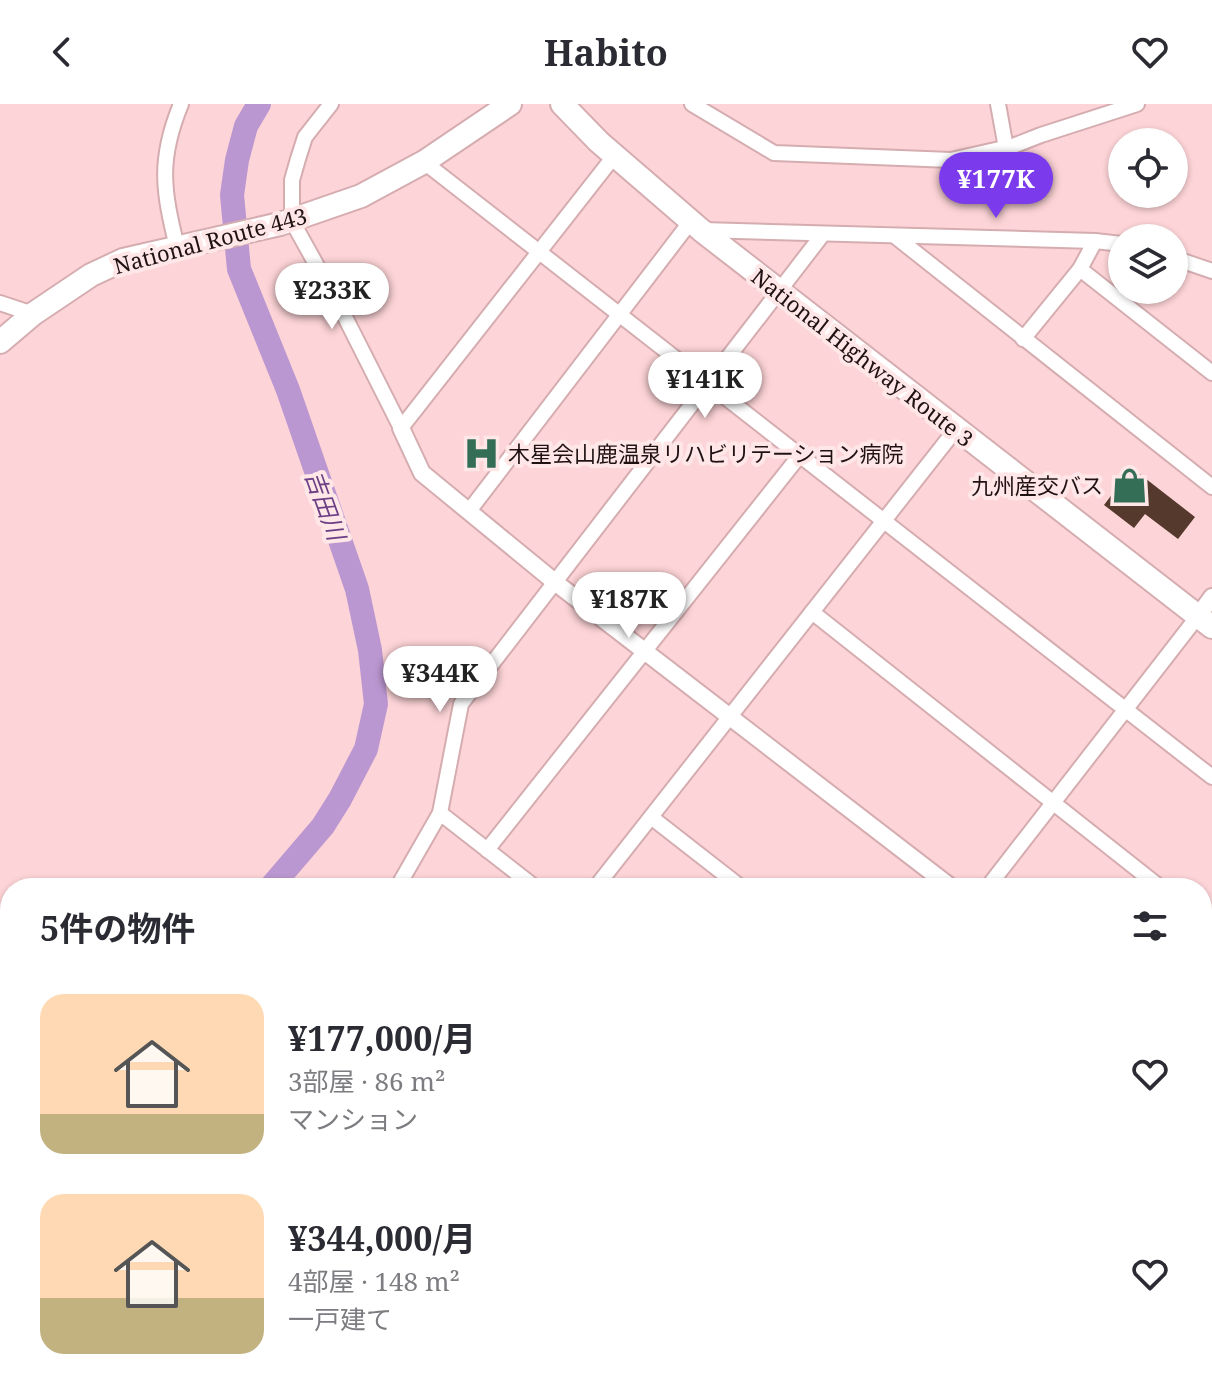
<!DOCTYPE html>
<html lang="ja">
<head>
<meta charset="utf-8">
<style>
  body { margin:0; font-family:"Noto Serif","Noto Sans JP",serif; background:#f2f2f3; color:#2b2b33; height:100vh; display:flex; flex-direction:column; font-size:30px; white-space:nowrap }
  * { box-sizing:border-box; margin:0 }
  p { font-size:26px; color:#7c7c81 }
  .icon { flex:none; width:44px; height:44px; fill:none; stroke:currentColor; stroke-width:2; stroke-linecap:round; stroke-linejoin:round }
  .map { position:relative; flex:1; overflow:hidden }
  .sheet { position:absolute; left:0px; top:774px; width:1212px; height:514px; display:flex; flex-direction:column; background:#fff; border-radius:32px 32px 0 0; box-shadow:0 2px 6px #0004 }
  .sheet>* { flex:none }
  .buttons { position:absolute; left:1108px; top:24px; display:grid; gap:16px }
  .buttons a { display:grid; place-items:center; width:80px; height:80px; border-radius:50%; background:#fff; box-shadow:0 2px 6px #0004; font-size:40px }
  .price { position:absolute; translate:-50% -68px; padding:0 18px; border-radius:28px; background:#fff; color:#222; font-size:26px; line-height:52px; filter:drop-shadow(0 2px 4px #0008) }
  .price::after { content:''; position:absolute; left:50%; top:48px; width:24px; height:18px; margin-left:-12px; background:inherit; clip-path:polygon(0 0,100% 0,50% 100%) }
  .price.current { background:#7c3aed; color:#fff }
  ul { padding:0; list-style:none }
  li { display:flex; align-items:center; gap:24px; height:200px; padding:0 40px }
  li span { display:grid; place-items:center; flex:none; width:224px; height:160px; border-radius:24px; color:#555 }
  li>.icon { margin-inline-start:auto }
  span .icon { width:96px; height:96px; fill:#fffc; stroke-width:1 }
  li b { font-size:34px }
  h2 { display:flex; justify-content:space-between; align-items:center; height:96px; padding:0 40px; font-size:34px }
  header { display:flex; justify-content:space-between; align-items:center; height:104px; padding:0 40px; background:#fff; font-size:36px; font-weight:700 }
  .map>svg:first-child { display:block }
  .water { fill:#bb97d1 }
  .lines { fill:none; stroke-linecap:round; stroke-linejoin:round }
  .river { stroke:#bb97d1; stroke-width:24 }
  .building { fill:#56392d }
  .service-casing { stroke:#d5adb0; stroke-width:11 }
  .minor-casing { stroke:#d5adb0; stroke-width:18 }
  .tertiary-casing { stroke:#d5adb0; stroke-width:20 }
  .primary-casing { stroke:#d5adb0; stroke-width:26 }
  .trunk-casing { stroke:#d5adb0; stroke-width:26 }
  .service { stroke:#fff; stroke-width:7 }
  .minor { stroke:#fff; stroke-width:14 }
  .tertiary { stroke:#fff; stroke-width:16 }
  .primary { stroke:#fff; stroke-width:22 }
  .trunk { stroke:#fff; stroke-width:22 }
  .labels { text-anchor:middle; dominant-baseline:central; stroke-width:8; stroke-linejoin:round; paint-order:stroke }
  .street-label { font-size:22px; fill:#201213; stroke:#ffe6e7 }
  .poi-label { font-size:22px; fill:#201213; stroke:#ffe6e7; text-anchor:start }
  .water-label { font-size:24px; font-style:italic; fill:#6d4086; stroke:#ffe6e7 }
</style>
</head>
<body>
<header><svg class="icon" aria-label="back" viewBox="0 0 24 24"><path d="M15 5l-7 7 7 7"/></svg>Habito<svg class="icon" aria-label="heart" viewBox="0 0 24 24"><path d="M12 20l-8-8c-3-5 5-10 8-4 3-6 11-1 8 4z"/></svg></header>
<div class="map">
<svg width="1212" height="1287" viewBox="0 0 1212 1287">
  <rect width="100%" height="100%" fill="#fdd4d7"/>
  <polygon class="water" points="10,1222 10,1278 361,1278 387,1287 0,1287 0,1224"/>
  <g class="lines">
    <g class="river">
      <polyline points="259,0 246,22 237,56 232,91 239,165 288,286 357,485 370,546 376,600 366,645 340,695 323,722 270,784"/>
      <polyline points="0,920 10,917"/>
    </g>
  </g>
  <polygon class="building" points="1132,364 1195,413 1178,435 1145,410 1134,424 1104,401"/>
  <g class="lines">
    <defs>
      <g id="service">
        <polyline points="0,1061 10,1060"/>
        <polyline points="697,1278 713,1287"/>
      </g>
      <g id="minor">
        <polyline points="331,0 305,33 298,55 292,76 292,117 342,207 401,324 615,51"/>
        <polyline points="692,0 774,49 951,56 1013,42 1041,31 1137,0"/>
        <polyline points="998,0 1006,44"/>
        <polyline points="424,58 1212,673"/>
        <polyline points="702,126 1095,137 1122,140"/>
        <polyline points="896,133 1212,383"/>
        <path d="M177,143c-14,-57 -19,-87 4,-143"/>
        <polyline points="1174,154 1212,167"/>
        <polyline points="1080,165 1212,269"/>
        <polyline points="0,199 33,210"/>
        <polyline points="1023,235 1080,165 1095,137"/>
        <polyline points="469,407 691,117"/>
        <polyline points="812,508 1161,784"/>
        <polyline points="440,709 536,784"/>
        <polyline points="651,713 742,784"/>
        <polyline points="487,746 800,351"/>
        <polyline points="397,784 440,709 461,600 823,130"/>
        <polyline points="595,784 956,325"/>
        <polyline points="987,784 1198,512"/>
        <polyline points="1202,816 1212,824"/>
        <polyline points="1202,1027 1212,1014"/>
        <polyline points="854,1278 868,1287"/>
        <polyline points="996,1287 1003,1278"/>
      </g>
      <g id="tertiary">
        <polyline points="401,324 422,369 556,479 952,784"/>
        <polyline points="1198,512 1212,493"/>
        <polyline points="1202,977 1212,984"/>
      </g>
      <g id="primary">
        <polyline points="1202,1219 1212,1202"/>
        <polyline points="1173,1287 1177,1278"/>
      </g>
      <g id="trunk">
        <polyline points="562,0 599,38 701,126 1212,523"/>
        <polyline points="0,238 33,210 91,171 123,156 280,120 361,92 424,58 510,0"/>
      </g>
    </defs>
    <use href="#service" class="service-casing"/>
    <use href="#minor" class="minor-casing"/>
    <use href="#tertiary" class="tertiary-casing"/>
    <use href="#primary" class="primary-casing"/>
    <use href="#trunk" class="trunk-casing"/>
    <use href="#service" class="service"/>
    <use href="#minor" class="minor"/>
    <use href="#tertiary" class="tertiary"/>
    <use href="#primary" class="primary"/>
    <use href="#trunk" class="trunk"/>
  </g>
  <defs>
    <symbol id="hospital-bare" viewBox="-9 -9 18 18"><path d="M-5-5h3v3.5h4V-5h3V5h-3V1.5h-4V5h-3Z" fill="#346e57" stroke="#ffe6e7" stroke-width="2.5" paint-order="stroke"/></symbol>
    <symbol id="shop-bare" viewBox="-9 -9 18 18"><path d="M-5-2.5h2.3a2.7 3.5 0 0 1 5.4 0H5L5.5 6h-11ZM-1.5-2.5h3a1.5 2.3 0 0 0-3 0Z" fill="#346e57" stroke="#ffe6e7" stroke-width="2.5" paint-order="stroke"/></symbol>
  </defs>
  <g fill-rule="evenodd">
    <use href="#hospital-bare" x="456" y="324" width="51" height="51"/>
    <use href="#shop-bare" x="1104" y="356" width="51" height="51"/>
  </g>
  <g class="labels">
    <g class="street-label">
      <text transform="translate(210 136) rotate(-15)">National Route 443</text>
      <text transform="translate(863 253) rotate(38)">National Highway Route 3</text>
    </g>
    <g class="poi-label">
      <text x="508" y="349">木星会山鹿温泉リハビリテーション病院</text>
      <text x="1103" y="381" text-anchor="end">九州産交バス</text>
    </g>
    <g class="water-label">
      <text transform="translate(326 401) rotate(70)">吉田川</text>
    </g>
  </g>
</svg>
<div class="buttons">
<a><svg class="icon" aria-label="locate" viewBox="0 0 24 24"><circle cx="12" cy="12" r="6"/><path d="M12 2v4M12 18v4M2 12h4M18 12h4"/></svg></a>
<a><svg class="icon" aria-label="layers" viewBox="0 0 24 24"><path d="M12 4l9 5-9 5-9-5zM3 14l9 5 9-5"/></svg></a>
</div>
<b class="price current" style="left:996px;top:116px">¥177K</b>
<b class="price" style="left:332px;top:227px">¥233K</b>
<b class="price" style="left:705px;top:316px">¥141K</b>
<b class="price" style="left:629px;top:536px">¥187K</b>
<b class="price" style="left:440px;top:610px">¥344K</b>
<section class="sheet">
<h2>5件の物件<svg class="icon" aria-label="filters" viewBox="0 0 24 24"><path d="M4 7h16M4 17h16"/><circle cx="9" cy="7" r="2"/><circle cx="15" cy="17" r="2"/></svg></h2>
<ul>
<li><span style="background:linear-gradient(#ffd9b3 75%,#c2b280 0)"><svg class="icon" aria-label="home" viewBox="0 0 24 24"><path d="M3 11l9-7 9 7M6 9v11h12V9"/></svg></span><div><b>¥177,000/月</b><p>3部屋 · 86 m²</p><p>マンション</p></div><svg class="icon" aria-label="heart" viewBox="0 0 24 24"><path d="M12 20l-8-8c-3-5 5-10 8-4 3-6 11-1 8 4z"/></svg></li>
<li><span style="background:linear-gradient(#ffd9b3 65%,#c2b280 0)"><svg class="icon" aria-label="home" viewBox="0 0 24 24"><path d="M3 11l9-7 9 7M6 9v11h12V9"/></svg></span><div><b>¥344,000/月</b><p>4部屋 · 148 m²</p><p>一戸建て</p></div><svg class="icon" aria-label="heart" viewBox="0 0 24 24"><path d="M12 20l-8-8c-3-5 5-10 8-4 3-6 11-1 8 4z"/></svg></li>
</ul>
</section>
</div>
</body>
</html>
